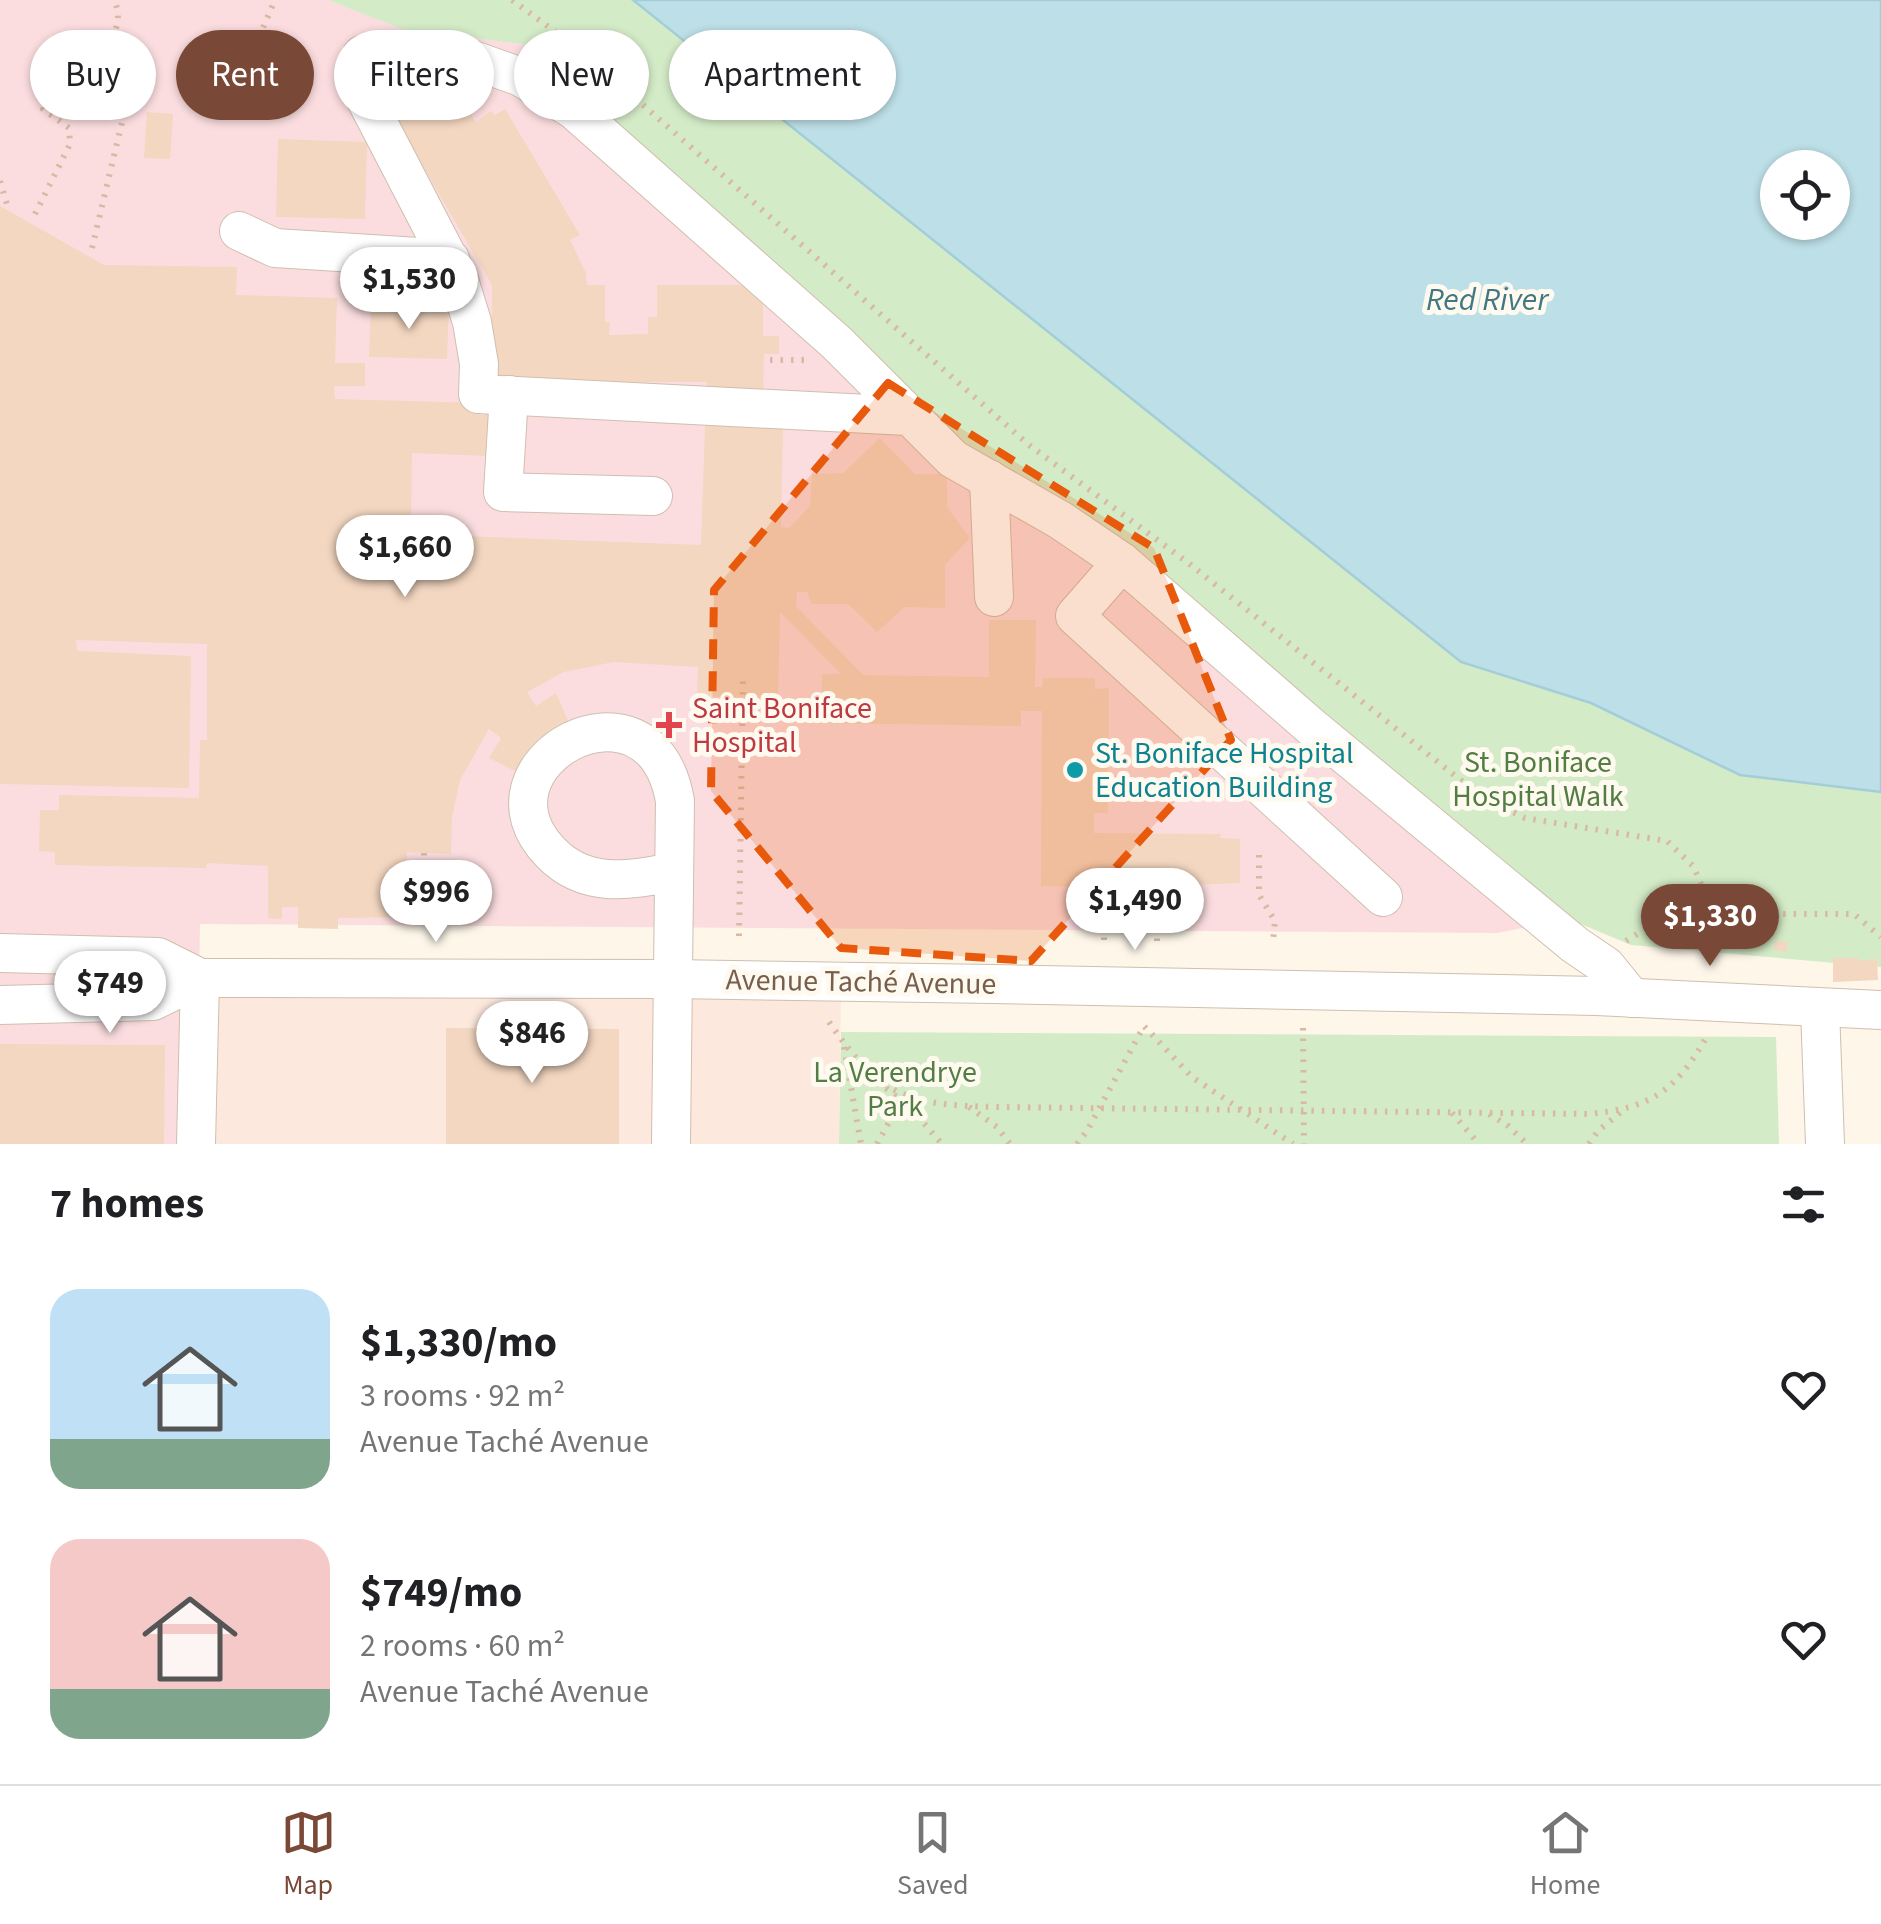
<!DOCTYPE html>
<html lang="en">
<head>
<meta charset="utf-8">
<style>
  body { margin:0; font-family:"Source Sans 3",sans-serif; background:#f6f6f6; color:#202124; height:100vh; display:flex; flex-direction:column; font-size:38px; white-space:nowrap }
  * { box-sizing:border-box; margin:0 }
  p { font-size:32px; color:#757577 }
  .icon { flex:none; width:55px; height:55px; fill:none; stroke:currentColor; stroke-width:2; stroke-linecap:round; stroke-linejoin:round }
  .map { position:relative; height:1144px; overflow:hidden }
  .side { display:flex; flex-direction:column; background:#fff; flex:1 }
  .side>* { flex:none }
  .hud { position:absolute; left:30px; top:30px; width:1000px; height:90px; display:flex; gap:20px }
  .fabs { position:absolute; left:1760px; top:150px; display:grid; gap:20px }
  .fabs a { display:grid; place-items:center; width:90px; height:90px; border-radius:50%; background:#fff; box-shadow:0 2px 8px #0004; font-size:50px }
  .price { position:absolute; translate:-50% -85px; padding:0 22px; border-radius:35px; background:#fff; color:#222; font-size:32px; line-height:65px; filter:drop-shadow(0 2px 5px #0008) }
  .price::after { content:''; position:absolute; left:50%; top:60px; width:30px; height:22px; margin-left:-15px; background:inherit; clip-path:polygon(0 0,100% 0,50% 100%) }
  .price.active { background:#7a4837; color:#fff }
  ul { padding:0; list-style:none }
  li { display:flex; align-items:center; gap:30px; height:250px; padding:0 50px }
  li span { display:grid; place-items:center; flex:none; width:280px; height:200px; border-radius:30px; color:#555 }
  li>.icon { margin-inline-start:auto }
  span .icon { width:120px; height:120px; fill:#fffc; stroke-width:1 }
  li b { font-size:42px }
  h2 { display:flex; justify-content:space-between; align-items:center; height:120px; padding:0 50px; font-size:42px }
  .chip { padding:0 35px; border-radius:45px; background:#fff; box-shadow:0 2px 8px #0004; font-size:35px; line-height:90px }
  .chip.active { background:#7a4837; color:#fff }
  .menu { display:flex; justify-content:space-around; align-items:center; height:140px; border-top:2px solid #e0e0e0; background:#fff; font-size:28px; color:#757577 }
  .menu a { display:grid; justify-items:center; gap:5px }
  .menu .active { color:#7a4837 }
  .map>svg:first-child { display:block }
  .commercial { fill:#fde8dd }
  .medical { fill:#fbdddf }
  .green { fill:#d4ebc7 }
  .water { fill:#bddfe7; stroke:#a3ced9; stroke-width:2.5; fill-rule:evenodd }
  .building { fill:#f3d7c1 }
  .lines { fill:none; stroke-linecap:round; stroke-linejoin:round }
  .minor-casing { stroke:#cfbfae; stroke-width:40 }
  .path { stroke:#d8baa3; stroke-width:6; stroke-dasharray:2.5 8; stroke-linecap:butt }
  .minor { stroke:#fff; stroke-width:38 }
  .marked { fill:#e8590c; fill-opacity:0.2; stroke:#e8590c; stroke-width:8; stroke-dasharray:20 12; stroke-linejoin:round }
  .health-dot { fill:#e0444e; stroke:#fffaf0; stroke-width:4 }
  .culture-dot { fill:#0f9aa8; stroke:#fffaf0; stroke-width:4 }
  .labels { text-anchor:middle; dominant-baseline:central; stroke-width:10; stroke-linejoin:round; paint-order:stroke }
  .health-label { font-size:30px; fill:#be3a42; stroke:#fffaf0; text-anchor:start }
  .culture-label { font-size:30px; fill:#0d838f; stroke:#fffaf0; text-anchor:start }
  .park-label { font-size:30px; fill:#527e43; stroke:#fffaf0 }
  .street-label { font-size:30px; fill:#785e4c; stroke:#fffaf0 }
  .water-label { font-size:32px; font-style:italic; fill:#427784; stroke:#fffaf0 }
</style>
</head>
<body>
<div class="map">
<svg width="1881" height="1144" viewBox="0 0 1881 1144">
  <rect width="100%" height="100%" fill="#fdf6e9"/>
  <polygon class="commercial" points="200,978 841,981 839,1144 196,1144"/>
  <polygon class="medical" points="0,0 328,0 402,28 531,45 956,439 1569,919 1497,933 200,924 196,1144 0,1144"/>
  <g class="green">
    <polygon points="328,0 633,0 1461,662 1591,703 1740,775 1881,792 1881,967 1631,945 1569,919 956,439 531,45 402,29"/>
    <polygon points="841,1032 1776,1037 1779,1144 839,1144"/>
  </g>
  <path class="water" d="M633,0h1248v792l-141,-17 -149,-72 -130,-41zM1778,168h54v54h-54z"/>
  <g class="building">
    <polygon points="458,93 476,122 491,111 495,115 505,109 580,235 570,240 586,273 587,285 605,285 605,322 610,322 609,335 648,334 648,317 657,317 657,285 763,285 763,336 779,336 779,354 764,354 763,399 707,398 707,382 492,382 492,285 389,108 423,112"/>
    <polygon points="147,112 173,114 170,159 144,158"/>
    <polygon points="278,139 367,142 365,219 276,217"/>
    <polygon points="0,206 104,265 237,267 236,295 337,298 335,363 365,363 365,386 334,386 335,399 480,403 480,415 489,415 489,456 412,453 411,534 701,545 705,426 783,426 781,527 789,528 810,506 812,474 843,473 880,438 915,474 947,474 947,507 970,538 945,565 945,608 905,607 877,632 848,604 812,604 807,592 797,592 796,606 863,675 989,677 989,620 1036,620 1035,687 1042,687 1043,678 1095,678 1095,689 1109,688 1108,813 1094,813 1094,833 1221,834 1220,838 1240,839 1240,883 1166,886 1167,892 1163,892 1163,915 1152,915 1152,903 1111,903 1111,915 1099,915 1096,887 1041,886 1042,711 1021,711 1021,726 821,723 822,674 841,674 780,612 778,698 697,696 698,667 614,662 564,672 527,692 536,706 556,693 569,723 526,758 517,772 489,758 501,738 489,729 460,780 452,818 451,854 407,852 406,917 338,918 338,929 298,928 298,907 282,907 282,919 268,918 268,866 207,863 206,868 55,865 55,852 39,851 40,810 59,810 59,795 199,798 200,740 207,740 207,644 76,640 77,651 191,656 189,788 0,784"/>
    <polygon points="371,304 449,306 447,359 369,357"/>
    <polygon points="1775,941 1788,942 1787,952 1774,950"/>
    <polygon points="1833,958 1858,958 1859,961 1877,959 1878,980 1833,982"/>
    <polygon points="446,1028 619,1029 619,1144 446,1144"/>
    <polygon points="0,1044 165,1045 164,1144 0,1144"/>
  </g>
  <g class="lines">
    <defs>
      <g id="minor">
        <polyline points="239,231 275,248 450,259"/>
        <polyline points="509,395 503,492 653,496"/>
        <polyline points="907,416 478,394 479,364 472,322 458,277 362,92 362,55 473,60 521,77 574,110 837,343 953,459 1060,520 1122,562 1315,730 1575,945 1606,966 1632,998"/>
        <polyline points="989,479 994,597"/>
        <polyline points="1122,562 1075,616 1383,897"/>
        <polyline points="0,953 158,957 200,978"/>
        <polyline points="0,1005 153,1001 200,978 672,979 993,984 1597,996 1881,1010"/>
        <polyline points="1820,1009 1825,1144"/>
        <polyline points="196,1144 200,978"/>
        <path d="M671,1144l4,-343c-24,-140 -211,-37 -124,52 34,35 77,28 121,19"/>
      </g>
    </defs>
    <use href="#minor" class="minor-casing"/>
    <g class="path">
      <polyline points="512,0 584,53 1029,445 1187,562 1483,798 1525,818 1667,841 1693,866 1706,895 1763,914 1854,914 1881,937"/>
      <polyline points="259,37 275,0"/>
      <polyline points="0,181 9,211"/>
      <path d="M35,214l35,-70 -1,-16 -26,-19 -6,-21 16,-31 42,2c16,-18 30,-35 19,-59"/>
      <polyline points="92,248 128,97"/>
      <polyline points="770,360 804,360"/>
      <polyline points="424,853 424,879 474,880"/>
      <polyline points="1259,855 1259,895 1275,921 1273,941"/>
      <polyline points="409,861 408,878 424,879"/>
      <polyline points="739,936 743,678"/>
      <polyline points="1104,940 1105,897 1157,897 1157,941"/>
      <polyline points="1626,941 1672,912 1694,907 1706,895"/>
      <path d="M829,1022c52,76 79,83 169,85l591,7c62,-6 87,-23 118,-78"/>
      <polyline points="1303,1028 1304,1144"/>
      <polyline points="844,1047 861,1144"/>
      <polyline points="886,1088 916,1114 942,1144"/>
      <polyline points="969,1107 997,1127 1010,1144"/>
      <polyline points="1452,1113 1479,1144"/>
      <polyline points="1489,1114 1507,1125 1527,1144"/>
      <polyline points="877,1144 889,1122 916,1098"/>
      <polyline points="1077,1144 1087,1131 1144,1026 1192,1077 1293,1144"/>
      <polyline points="1589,1144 1598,1131 1622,1111"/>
    </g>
    <use href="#minor" class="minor"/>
  </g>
  <path class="marked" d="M888,383l266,165 77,192 -200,221 -190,-13 -130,-157 3,-201z"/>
  <path class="health-dot" d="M664 710h10v10h10v10h-10v10h-10v-10h-10v-10h10z"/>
  <circle class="culture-dot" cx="1075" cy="770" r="10"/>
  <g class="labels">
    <g class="health-label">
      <text x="692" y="708">Saint Boniface<tspan x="692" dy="34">Hospital</tspan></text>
    </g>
    <g class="culture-label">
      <text x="1095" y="753">St. Boniface Hospital<tspan x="1095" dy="34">Education Building</tspan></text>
    </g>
    <g class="park-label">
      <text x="1538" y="762">St. Boniface<tspan x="1538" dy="34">Hospital Walk</tspan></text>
      <text x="895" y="1072">La Verendrye<tspan x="895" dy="34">Park</tspan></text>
    </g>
    <g class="street-label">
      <text transform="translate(861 982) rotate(1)">Avenue Taché Avenue</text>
    </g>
    <g class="water-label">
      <text x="1487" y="300">Red River</text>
    </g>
  </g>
</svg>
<div class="fabs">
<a><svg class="icon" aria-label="locate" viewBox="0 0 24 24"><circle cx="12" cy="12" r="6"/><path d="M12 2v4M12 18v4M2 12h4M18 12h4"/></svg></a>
</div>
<b class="price" style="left:409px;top:332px">$1,530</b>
<b class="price" style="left:405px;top:600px">$1,660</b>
<b class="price" style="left:436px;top:945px">$996</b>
<b class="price" style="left:1135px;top:953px">$1,490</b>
<b class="price active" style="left:1710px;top:969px">$1,330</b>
<b class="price" style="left:110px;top:1036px">$749</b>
<b class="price" style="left:532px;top:1086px">$846</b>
<div class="hud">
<a class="chip">Buy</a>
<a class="chip active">Rent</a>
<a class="chip">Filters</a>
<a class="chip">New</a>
<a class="chip">Apartment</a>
</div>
</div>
<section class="side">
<h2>7 homes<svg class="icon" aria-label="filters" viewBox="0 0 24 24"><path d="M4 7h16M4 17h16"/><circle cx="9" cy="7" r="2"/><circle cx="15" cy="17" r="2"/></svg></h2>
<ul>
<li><span style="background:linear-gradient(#bfe0f5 75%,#7fa58c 0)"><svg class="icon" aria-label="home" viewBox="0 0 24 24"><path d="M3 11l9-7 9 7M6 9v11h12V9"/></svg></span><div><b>$1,330/mo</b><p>3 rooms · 92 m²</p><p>Avenue Taché Avenue</p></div><svg class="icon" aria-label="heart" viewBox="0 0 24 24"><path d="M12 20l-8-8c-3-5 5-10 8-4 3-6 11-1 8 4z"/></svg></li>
<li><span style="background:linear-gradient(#f6c9c9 75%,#7fa58c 0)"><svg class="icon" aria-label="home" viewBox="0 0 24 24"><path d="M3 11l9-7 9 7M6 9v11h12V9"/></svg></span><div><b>$749/mo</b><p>2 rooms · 60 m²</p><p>Avenue Taché Avenue</p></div><svg class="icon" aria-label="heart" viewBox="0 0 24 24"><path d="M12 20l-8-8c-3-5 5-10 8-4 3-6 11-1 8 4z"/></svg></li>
</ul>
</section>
<nav class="menu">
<a class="active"><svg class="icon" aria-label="map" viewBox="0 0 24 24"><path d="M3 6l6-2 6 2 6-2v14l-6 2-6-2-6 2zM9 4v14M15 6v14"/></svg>Map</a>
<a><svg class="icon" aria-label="saved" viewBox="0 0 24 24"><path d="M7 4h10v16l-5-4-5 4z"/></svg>Saved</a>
<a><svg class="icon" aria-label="home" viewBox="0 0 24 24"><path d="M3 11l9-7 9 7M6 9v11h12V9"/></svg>Home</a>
</nav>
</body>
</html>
